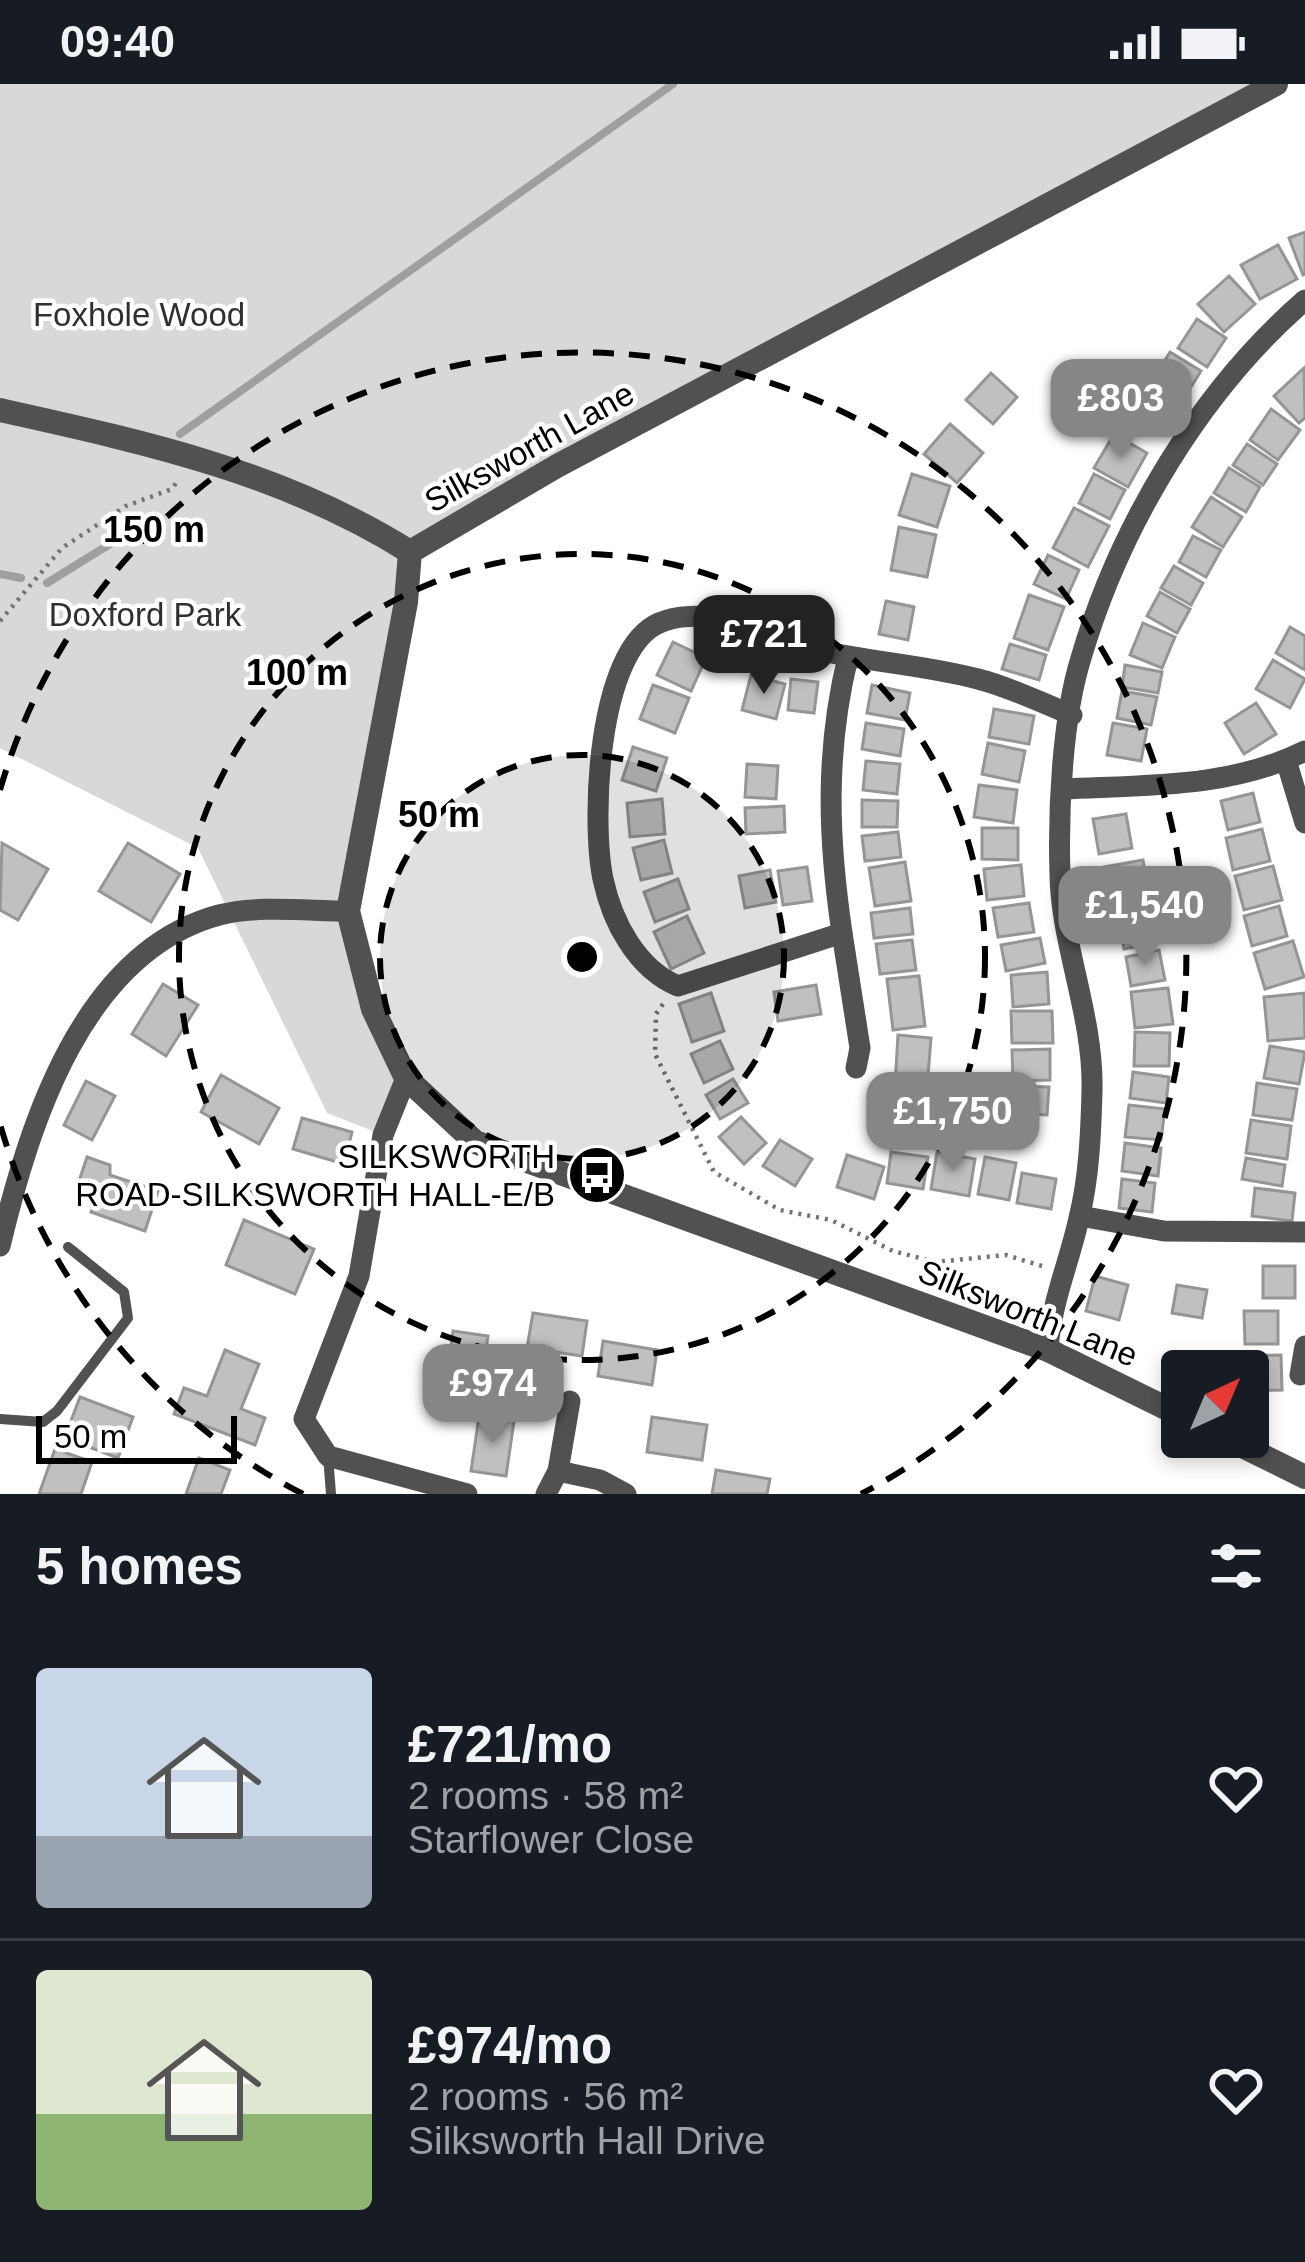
<!DOCTYPE html>
<html lang="en">
<head>
<meta charset="utf-8">
<style>
  body { margin:0; font-family:Arial,sans-serif; background:#242831; color:#f1f3f6; height:100vh; display:flex; flex-direction:column; font-size:45px; white-space:nowrap }
  * { box-sizing:border-box; margin:0 }
  p { font-size:39px; color:#9ea1a6 }
  .icon { flex:none; width:66px; height:66px; fill:none; stroke:currentColor; stroke-width:2; stroke-linecap:round; stroke-linejoin:round }
  .map { position:relative; height:1410px; overflow:hidden }
  .sheet { display:flex; flex-direction:column; background:#171b24; flex:1 }
  .sheet>* { flex:none }
  .needle { width:78px; rotate:44deg }
  .controls { position:absolute; left:1161px; top:1266px; display:grid; gap:24px }
  .controls a { display:grid; place-items:center; width:108px; height:108px; border-radius:12px; background:#171b24; box-shadow:0 6px 18px #0003; font-size:60px }
  .scale { position:absolute; left:36px; bottom:30px; width:201px; box-sizing:border-box; padding-left:12px; border:6px solid #000; border-top:0; font-size:33px; line-height:42px; white-space:nowrap; color:#000; -webkit-text-stroke:9px #fff; paint-order:stroke }
  .price { position:absolute; translate:-50% -102px; padding:0 27px; border-radius:24px; background:#858687; color:#fff; font-size:39px; line-height:78px; filter:drop-shadow(0 3px 6px #0008) }
  .price::after { content:''; position:absolute; left:50%; top:72px; width:36px; height:27px; margin-left:-18px; background:inherit; clip-path:polygon(0 0,100% 0,50% 100%) }
  .price.current { background:#222; color:#fff }
  ul { padding:0; list-style:none }
  li { display:flex; align-items:center; gap:36px; height:300px; padding:0 36px }
  li+li { border-top:3px solid #363941 }
  li span { display:grid; place-items:center; flex:none; width:336px; height:240px; border-radius:12px; color:#555 }
  li>.icon { margin-inline-start:auto }
  span .icon { width:144px; height:144px; fill:#fffc; stroke-width:1 }
  li b { font-size:51px }
  h2 { display:flex; justify-content:space-between; align-items:center; height:144px; padding:0 36px; font-size:51px }
  .status { display:flex; justify-content:space-between; align-items:center; height:84px; padding:0 60px; background:#171b24; direction:ltr }
  .status svg { height:33px; fill:currentColor }
  .map>svg:first-child { display:block }
  .green { fill:#d8d8d8 }
  .lines { fill:none; stroke-linecap:round; stroke-linejoin:round }
  .stream { stroke:#9f9f9f; stroke-width:8 }
  .building { fill:#c0c0c0; stroke:#959595; stroke-width:3 }
  .path { stroke:#737373; stroke-width:4.5; stroke-dasharray:3 6; stroke-linecap:butt }
  .service { stroke:#515151; stroke-width:10 }
  .minor { stroke:#515151; stroke-width:21 }
  .tertiary { stroke:#515151; stroke-width:24 }
  .ring { fill:none; stroke:#000; stroke-width:6; stroke-dasharray:21 15 }
  .labels { text-anchor:middle; dominant-baseline:central; stroke-width:9; stroke-linejoin:round; paint-order:stroke }
  .park-label { font-size:33px; fill:#2f2f2f; stroke:#fff }
  .street-label { font-size:33px; fill:#000; stroke:#fff }
  .poi-label { font-size:33px; fill:#000; stroke:#fff; text-anchor:end }
  .centre { fill:#000; stroke:#fff; stroke-width:6 }
  .ring-label { font-size:36px; text-anchor:middle; font-weight:bold; fill:#000; stroke:#fff; stroke-width:9; stroke-linejoin:round; paint-order:stroke }
</style>
</head>
<body>
<div class="status"><b>09:40</b><svg viewBox="0 0 49 12"><path d="M0 12V9h3v3zM5 12V6h3v6zM10 12V3h3v9zM15 12V0h3v12zM26 1h20v11H26zM47 4h2v5h-2z"/></svg></div>
<div class="map">
<svg width="1305" height="1410" viewBox="0 0 1305 1410">
  <rect width="100%" height="100%" fill="#fff"/>
  <polygon class="green" points="0,0 1276,0 410,468 348,827 406,994 383,1051 327,1029 198,764 0,664"/>
  <g class="lines">
    <g class="stream">
      <polyline points="180,350 673,0"/>
      <polyline points="0,490 21,494"/>
      <polyline points="47,499 131,447"/>
    </g>
  </g>
  <g class="building">
    <polygon points="1305,148 1305,190 1303,191 1289,154"/>
    <polygon points="1278,161 1297,195 1260,215 1241,181"/>
    <polygon points="1229,192 1255,220 1224,248 1198,220"/>
    <polygon points="1197,235 1226,254 1207,283 1178,264"/>
    <polygon points="1170,268 1201,287 1186,311 1155,292"/>
    <polygon points="1304,284 1305,334 1299,339 1274,312"/>
    <polygon points="991,289 1017,313 993,340 966,316"/>
    <polygon points="1150,296 1183,318 1165,347 1131,326"/>
    <polygon points="1271,325 1300,346 1278,376 1250,356"/>
    <polygon points="950,340 983,369 957,399 924,370"/>
    <polygon points="1114,350 1147,369 1128,403 1094,384"/>
    <polygon points="1247,360 1277,380 1263,401 1233,381"/>
    <polygon points="1229,384 1260,403 1246,428 1214,409"/>
    <polygon points="912,390 950,402 937,443 899,431"/>
    <polygon points="1094,390 1125,406 1110,435 1079,419"/>
    <polygon points="1211,413 1242,433 1223,463 1192,443"/>
    <polygon points="1074,424 1109,442 1088,483 1053,464"/>
    <polygon points="899,443 936,451 927,493 891,486"/>
    <polygon points="1193,452 1221,466 1206,493 1179,478"/>
    <polygon points="1048,471 1079,486 1066,515 1034,500"/>
    <polygon points="1174,482 1203,499 1191,521 1161,504"/>
    <polygon points="1160,508 1190,525 1177,549 1147,532"/>
    <polygon points="1029,511 1064,523 1048,566 1014,554"/>
    <polygon points="886,517 914,523 908,556 879,550"/>
    <polygon points="1143,539 1175,553 1162,584 1130,571"/>
    <polygon points="1290,543 1305,552 1305,586 1276,569"/>
    <polygon points="673,558 706,574 691,607 657,591"/>
    <polygon points="1010,560 1046,571 1039,596 1002,585"/>
    <polygon points="1273,576 1305,595 1290,624 1256,605"/>
    <polygon points="1125,581 1162,588 1158,609 1122,603"/>
    <polygon points="751,591 785,600 776,635 742,626"/>
    <polygon points="791,595 818,598 814,629 788,626"/>
    <polygon points="653,601 689,614 675,649 640,635"/>
    <polygon points="872,601 910,609 905,636 867,629"/>
    <polygon points="1122,607 1157,613 1151,641 1117,634"/>
    <polygon points="1256,619 1276,650 1244,670 1225,639"/>
    <polygon points="994,625 1034,632 1029,660 989,653"/>
    <polygon points="866,639 904,645 900,672 862,665"/>
    <polygon points="1113,639 1147,645 1141,677 1107,671"/>
    <polygon points="988,659 1025,667 1019,698 982,690"/>
    <polygon points="633,663 667,674 656,707 622,696"/>
    <polygon points="866,677 900,680 897,710 863,706"/>
    <polygon points="747,680 778,682 776,715 745,713"/>
    <polygon points="979,701 1017,706 1013,739 974,733"/>
    <polygon points="1253,709 1260,738 1228,746 1221,717"/>
    <polygon points="662,715 665,750 630,753 627,719"/>
    <polygon points="862,716 898,717 897,743 862,743"/>
    <polygon points="784,722 785,748 746,750 745,724"/>
    <polygon points="1126,730 1132,764 1099,770 1093,735"/>
    <polygon points="982,744 1018,744 1018,776 982,775"/>
    <polygon points="1262,745 1270,777 1233,786 1226,754"/>
    <polygon points="898,748 901,773 865,777 862,752"/>
    <polygon points="664,756 672,789 641,796 633,764"/>
    <polygon points="2,759 48,785 18,836 0,826"/>
    <polygon points="128,759 180,790 151,838 99,807"/>
    <polygon points="1143,776 1147,801 1109,808 1104,783"/>
    <polygon points="905,778 911,817 875,822 869,784"/>
    <polygon points="1021,781 1024,812 987,816 984,785"/>
    <polygon points="1273,782 1282,816 1244,826 1235,792"/>
    <polygon points="807,783 812,817 783,821 778,787"/>
    <polygon points="770,786 776,818 745,824 739,792"/>
    <polygon points="678,795 689,825 655,838 644,808"/>
    <polygon points="1148,808 1157,859 1124,865 1114,814"/>
    <polygon points="1029,819 1034,848 998,853 993,824"/>
    <polygon points="1279,822 1287,852 1252,862 1244,832"/>
    <polygon points="910,824 913,850 874,854 871,829"/>
    <polygon points="687,832 704,869 671,885 654,848"/>
    <polygon points="1040,854 1045,879 1006,887 1001,861"/>
    <polygon points="912,856 916,886 880,890 876,860"/>
    <polygon points="1293,857 1304,893 1265,905 1254,869"/>
    <polygon points="1159,866 1165,896 1131,902 1126,873"/>
    <polygon points="1047,888 1049,920 1013,923 1011,891"/>
    <polygon points="919,892 925,942 893,946 887,895"/>
    <polygon points="163,900 198,921 166,972 132,950"/>
    <polygon points="816,901 821,930 778,937 774,908"/>
    <polygon points="1168,904 1173,940 1135,944 1131,908"/>
    <polygon points="711,909 724,947 692,958 679,920"/>
    <polygon points="1304,909 1305,954 1268,957 1264,913"/>
    <polygon points="1011,927 1052,927 1053,959 1012,959"/>
    <polygon points="1135,948 1170,949 1169,982 1134,982"/>
    <polygon points="898,951 931,954 927,1004 895,1001"/>
    <polygon points="720,957 733,985 704,999 691,970"/>
    <polygon points="1270,962 1305,968 1299,1000 1264,994"/>
    <polygon points="1050,965 1050,996 1013,997 1012,966"/>
    <polygon points="1133,988 1169,993 1166,1019 1130,1014"/>
    <polygon points="221,991 279,1024 259,1060 201,1028"/>
    <polygon points="733,995 748,1019 720,1035 706,1011"/>
    <polygon points="86,997 115,1012 92,1056 64,1041"/>
    <polygon points="1257,999 1297,1005 1292,1036 1253,1031"/>
    <polygon points="1007,1002 1049,1003 1047,1031 1006,1029"/>
    <polygon points="1129,1021 1165,1025 1161,1056 1125,1053"/>
    <polygon points="741,1033 766,1059 744,1080 719,1053"/>
    <polygon points="302,1034 352,1048 344,1080 293,1065"/>
    <polygon points="1251,1036 1291,1042 1287,1075 1246,1069"/>
    <polygon points="780,1056 812,1075 795,1102 763,1082"/>
    <polygon points="1125,1059 1161,1064 1158,1092 1122,1087"/>
    <polygon points="891,1068 928,1073 923,1105 887,1099"/>
    <polygon points="937,1068 975,1075 969,1112 931,1105"/>
    <polygon points="847,1071 884,1083 874,1115 837,1103"/>
    <polygon points="87,1073 110,1081 110,1091 158,1107 145,1147 91,1128 98,1110 77,1103"/>
    <polygon points="985,1073 1016,1079 1009,1116 978,1110"/>
    <polygon points="1246,1074 1285,1081 1282,1102 1242,1095"/>
    <polygon points="1022,1089 1056,1095 1051,1125 1017,1119"/>
    <polygon points="1122,1095 1155,1099 1152,1128 1119,1124"/>
    <polygon points="1255,1104 1295,1109 1292,1137 1252,1132"/>
    <polygon points="244,1136 314,1165 295,1210 226,1181"/>
    <rect x="1263" y="1182" width="32" height="32"/>
    <polygon points="1095,1192 1128,1201 1119,1236 1086,1227"/>
    <polygon points="1177,1201 1207,1206 1202,1234 1172,1229"/>
    <polygon points="1244,1227 1278,1227 1278,1260 1245,1260"/>
    <polygon points="533,1229 587,1237 582,1272 527,1264"/>
    <polygon points="453,1247 488,1252 480,1307 446,1302"/>
    <polygon points="603,1257 657,1266 652,1301 598,1292"/>
    <polygon points="225,1266 259,1280 241,1325 265,1334 255,1361 174,1330 184,1304 207,1312"/>
    <polygon points="1281,1271 1282,1306 1248,1307 1242,1272"/>
    <polygon points="80,1313 133,1333 118,1374 86,1362 86,1349 69,1342"/>
    <polygon points="479,1333 514,1337 506,1392 471,1387"/>
    <polygon points="652,1333 707,1341 702,1376 647,1368"/>
    <polygon points="55,1365 92,1378 81,1410 39,1410"/>
    <polygon points="199,1374 230,1386 221,1410 186,1410"/>
    <polygon points="716,1386 770,1395 767,1410 712,1410"/>
  </g>
  <g class="lines">
    <g class="path">
      <polyline points="0,537 62,464 126,422 172,405 179,395"/>
      <polyline points="663,920 656,930 655,970 714,1088 780,1126 831,1136 893,1167 935,1178 1006,1171 1042,1182"/>
    </g>
    <g class="service">
      <polyline points="0,1335 43,1338 57,1327 128,1234 124,1208 68,1163"/>
      <polyline points="328,1372 331,1410"/>
    </g>
    <g class="minor">
      <path d="M848,573c-23,94 -20,181 -6,276l-164,53c-41,-17 -66,-64 -75,-107 -12,-58 -6,-229 56,-256 18,-8 42,-8 62,-4 33,6 63,24 96,31 53,12 109,15 161,29 32,8 64,24 94,36"/>
      <polyline points="1286,676 1305,739"/>
      <path d="M1064,705c81,-4 167,-1 241,-38"/>
      <polyline points="842,849 860,964 856,984"/>
      <polyline points="406,994 383,1051 359,1192 304,1335 328,1372 467,1410"/>
      <polyline points="1080,1132 1164,1147 1305,1148"/>
      <path d="M0,1162c29,-121 82,-294 219,-331 39,-10 89,-4 129,-4"/>
      <path d="M1048,1266c3,-48 21,-86 31,-132 10,-39 12,-87 13,-127 2,-74 -31,-147 -32,-216 -2,-64 2,-156 21,-217 39,-133 120,-268 224,-358"/>
      <polyline points="1300,1291 1305,1262"/>
      <polyline points="558,1387 570,1317"/>
      <polyline points="546,1410 558,1387 600,1396 626,1410"/>
    </g>
    <g class="tertiary">
      <path d="M0,326c144,32 283,62 410,142"/>
      <polyline points="1182,1332 1048,1266 475,1058 406,994 373,925 348,827 406,518 410,468 557,382 1276,0"/>
      <polyline points="1224,1353 1305,1393"/>
    </g>
  </g>
  <circle cx="582" cy="873" r="202" fill="#000" fill-opacity=".12"/>
  <g class="ring">
    <circle cx="582" cy="873" r="202"/>
    <circle cx="582" cy="873" r="403"/>
    <path d="M303 1410A605 605 0 0 1 0 1040M0 706A605 605 0 1 1 861 1410"/>
  </g>
  <defs>
    <symbol id="bus-disc" viewBox="-11 -11 22 22"><circle r="9.5" fill="#000" stroke="#fff"/><path d="M-5-6H5V4H4V6H2V4H-2V6H-4V4H-5ZM-3.5-4V0h7V-4ZM-3.5 1.2v1.5H-2V1.2ZM2 1.2v1.5H3.5V1.2Z" fill="#fff"/></symbol>
  </defs>
  <g fill-rule="evenodd">
    <use href="#bus-disc" x="564" y="1058" width="66" height="66"/>
  </g>
  <g class="labels">
    <g class="park-label">
      <text x="139" y="230">Foxhole Wood</text>
      <text x="145" y="530">Doxford Park</text>
    </g>
    <g class="street-label">
      <text transform="translate(529 363) rotate(-29)">Silksworth Lane</text>
      <text transform="translate(1028 1229) rotate(22)">Silksworth Lane</text>
    </g>
    <g class="poi-label">
      <text x="555" y="1072">SILKSWORTH<tspan x="555" dy="38">ROAD-SILKSWORTH HALL-E/B</tspan></text>
    </g>
  </g>
  <circle cx="582" cy="873" r="18" class="centre"/>
  <g class="ring-label">
    <text x="154" y="458">150 m</text>
    <text x="297" y="601">100 m</text>
    <text x="439" y="743">50 m</text>
  </g>
</svg>
<div class="controls">
<a><svg class="needle" viewBox="-14 -14 28 28"><path d="M0-13l5 13h-10z" fill="#e53935"/><path d="M0 13l5-13h-10z" fill="#9ea1a6"/></svg></a>
</div>
<div class="scale">50 m</div>
<b class="price" style="left:1121px;top:377px">£803</b>
<b class="price current" style="left:764px;top:613px">£721</b>
<b class="price" style="left:1145px;top:884px">£1,540</b>
<b class="price" style="left:953px;top:1090px">£1,750</b>
<b class="price" style="left:493px;top:1362px">£974</b>
</div>
<section class="sheet">
<h2>5 homes<svg class="icon" aria-label="filters" viewBox="0 0 24 24"><path d="M4 7h16M4 17h16"/><circle cx="9" cy="7" r="2"/><circle cx="15" cy="17" r="2"/></svg></h2>
<ul>
<li><span style="background:linear-gradient(#c9d6e8 70%,#9aa5b1 0)"><svg class="icon" aria-label="home" viewBox="0 0 24 24"><path d="M3 11l9-7 9 7M6 9v11h12V9"/></svg></span><div><b>£721/mo</b><p>2 rooms · 58 m²</p><p>Starflower Close</p></div><svg class="icon" aria-label="heart" viewBox="0 0 24 24"><path d="M12 20l-8-8c-3-5 5-10 8-4 3-6 11-1 8 4z"/></svg></li>
<li><span style="background:linear-gradient(#dfe7d0 60%,#8fb573 0)"><svg class="icon" aria-label="home" viewBox="0 0 24 24"><path d="M3 11l9-7 9 7M6 9v11h12V9"/></svg></span><div><b>£974/mo</b><p>2 rooms · 56 m²</p><p>Silksworth Hall Drive</p></div><svg class="icon" aria-label="heart" viewBox="0 0 24 24"><path d="M12 20l-8-8c-3-5 5-10 8-4 3-6 11-1 8 4z"/></svg></li>
</ul>
</section>
</body>
</html>
